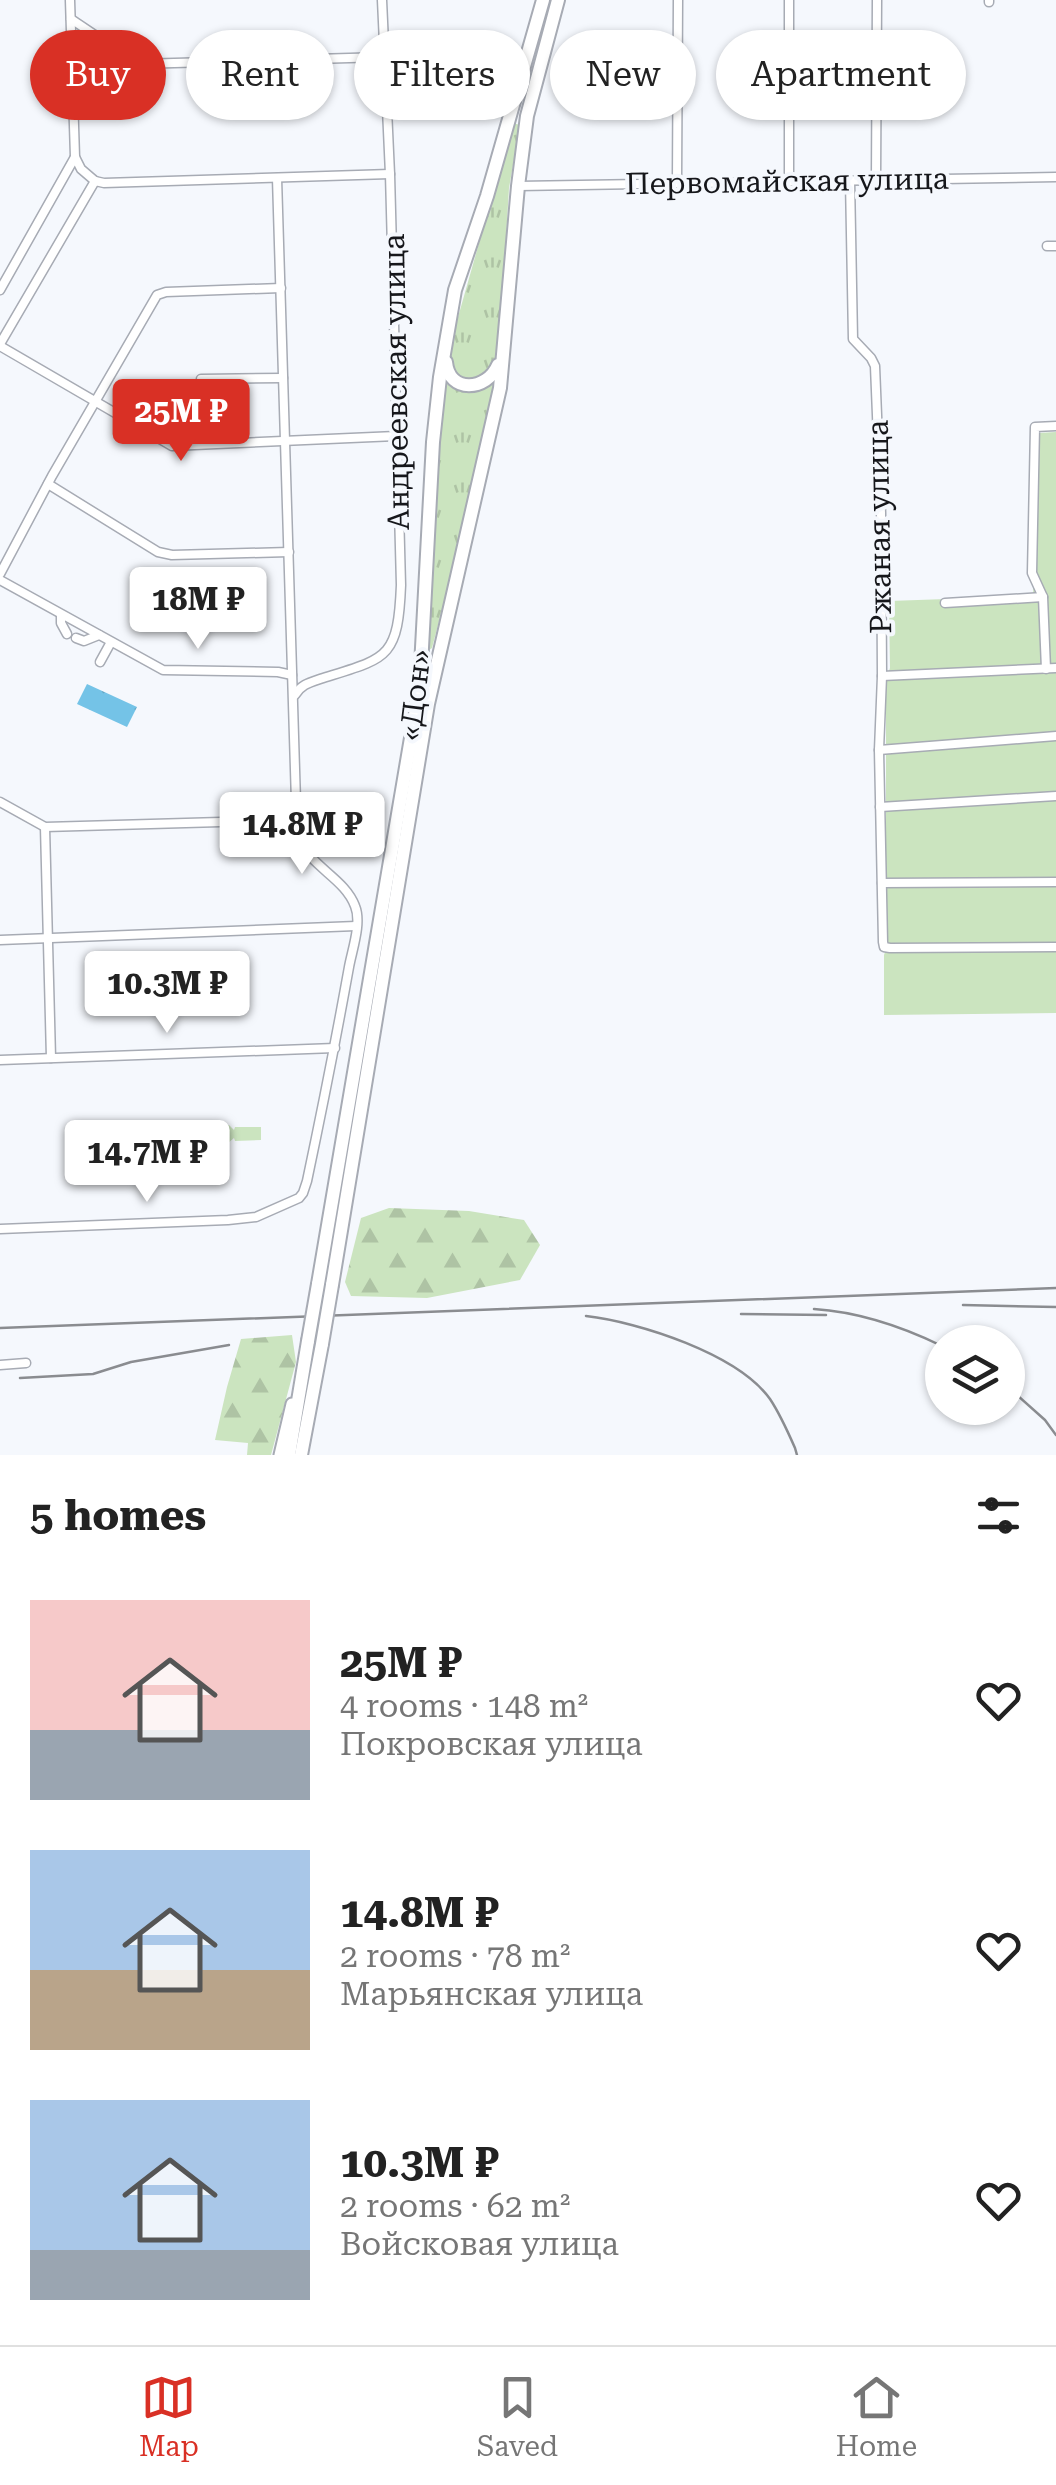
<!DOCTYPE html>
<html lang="en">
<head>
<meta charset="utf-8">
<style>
  body { margin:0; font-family:"Roboto Serif",serif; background:#f6f6f6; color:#222; height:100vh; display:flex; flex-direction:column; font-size:38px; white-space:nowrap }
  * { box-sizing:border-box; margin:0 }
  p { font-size:32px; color:#767676 }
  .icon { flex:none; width:55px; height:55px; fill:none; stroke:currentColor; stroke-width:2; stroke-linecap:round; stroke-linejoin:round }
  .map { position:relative; height:1455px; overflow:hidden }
  .sheet { display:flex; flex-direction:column; background:#fff; flex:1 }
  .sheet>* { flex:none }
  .top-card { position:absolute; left:30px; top:30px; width:998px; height:90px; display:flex; gap:20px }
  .tools { position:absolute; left:925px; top:1325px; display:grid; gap:20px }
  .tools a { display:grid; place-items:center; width:100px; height:100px; border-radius:50%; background:#fff; box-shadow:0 2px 8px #0004; font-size:50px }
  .price { position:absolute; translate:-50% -85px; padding:0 22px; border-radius:10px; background:#fff; color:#222; font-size:32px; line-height:65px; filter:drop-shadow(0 2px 5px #0008) }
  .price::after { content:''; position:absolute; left:50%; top:60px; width:30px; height:22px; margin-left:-15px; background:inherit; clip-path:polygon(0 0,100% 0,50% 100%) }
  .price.on { background:#d93025; color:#fff }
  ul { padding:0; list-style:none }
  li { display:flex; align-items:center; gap:30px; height:250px; padding:0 30px }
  li span { display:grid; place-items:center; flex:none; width:280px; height:200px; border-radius:0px; color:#555 }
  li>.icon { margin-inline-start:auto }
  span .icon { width:120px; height:120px; fill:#fffc; stroke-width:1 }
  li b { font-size:42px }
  h2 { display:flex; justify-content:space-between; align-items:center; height:120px; padding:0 30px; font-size:42px }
  .tag { padding:0 35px; border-radius:45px; background:#fff; box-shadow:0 2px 8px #0004; font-size:35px; line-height:90px }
  .tag.on { background:#d93025; color:#fff }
  .tabs { display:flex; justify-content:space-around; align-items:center; height:140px; border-top:2px solid #e0e0e0; background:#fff; font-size:28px; color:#767676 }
  .tabs a { display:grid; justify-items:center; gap:5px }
  .tabs .on { color:#d93025 }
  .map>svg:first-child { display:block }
  .grass { fill:url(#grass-tufts) }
  .forest { fill:url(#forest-firs) }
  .green { fill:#cbe4bf }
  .water { fill:url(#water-ripples) }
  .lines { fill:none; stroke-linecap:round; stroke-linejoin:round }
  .minor-casing { stroke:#a7abb4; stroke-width:11 }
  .secondary-casing { stroke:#a7abb4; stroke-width:15 }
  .trunk-casing { stroke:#a7abb4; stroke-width:16 }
  .minor { stroke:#fff; stroke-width:8 }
  .secondary { stroke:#fff; stroke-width:11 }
  .trunk { stroke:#fff; stroke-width:12 }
  .rail { stroke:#8a8c90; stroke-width:2.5 }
  .trunk-bridge-casing { stroke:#a7abb4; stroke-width:16; stroke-linecap:butt }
  .trunk-bridge { stroke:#fff; stroke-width:12 }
  .labels { text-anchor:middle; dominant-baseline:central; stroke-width:8; stroke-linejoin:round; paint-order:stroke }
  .street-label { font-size:30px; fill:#16171b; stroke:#f5f8fd }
</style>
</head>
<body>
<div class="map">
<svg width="1056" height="1455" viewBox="0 0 1056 1455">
  <defs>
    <pattern id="grass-tufts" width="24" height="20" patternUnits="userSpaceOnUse" patternTransform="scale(2.5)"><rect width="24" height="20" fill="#cbe4bf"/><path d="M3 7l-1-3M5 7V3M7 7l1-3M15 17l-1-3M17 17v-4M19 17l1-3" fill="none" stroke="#aec3a4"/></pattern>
    <pattern id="forest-firs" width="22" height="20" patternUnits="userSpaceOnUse" patternTransform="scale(2.5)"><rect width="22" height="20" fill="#cbe4bf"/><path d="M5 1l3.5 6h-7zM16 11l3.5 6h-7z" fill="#aec3a4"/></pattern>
    <pattern id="water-ripples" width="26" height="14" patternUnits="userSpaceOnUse" patternTransform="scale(2.5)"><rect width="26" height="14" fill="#74c3e7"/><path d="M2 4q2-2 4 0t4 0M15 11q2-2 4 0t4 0" fill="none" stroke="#64a7c6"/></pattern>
  </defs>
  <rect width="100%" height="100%" fill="#f5f8fd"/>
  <g class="grass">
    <path d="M513,123l7,2 -11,63 -6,100 -8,71 -2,9 -6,8 -23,4c-12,-9 -14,-17 -15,-31z"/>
    <path d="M447,375c21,13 26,20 48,7l-13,74 -50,192 -3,2 7,-193z"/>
  </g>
  <g class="forest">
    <polygon points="389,1208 469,1211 524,1220 540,1245 520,1280 427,1298 351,1296 345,1282 361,1218"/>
    <polygon points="292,1335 296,1362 271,1455 247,1455 248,1443 215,1440 227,1387 241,1339"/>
  </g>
  <g class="green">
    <polygon points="1056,432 1056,1013 884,1015 884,955 886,949 886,681 890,668 889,601 1033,596 1039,433"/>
    <path d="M200,1125h29l5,5 1,-3h26v13l-26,1 -1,-3 -6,5c-10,0 -54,2 -28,-18z"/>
  </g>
  <polygon class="water" points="87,684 137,707 127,727 77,704"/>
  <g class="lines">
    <defs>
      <g id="minor">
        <polyline points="70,0 75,157 81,169 95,181"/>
        <polyline points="989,0 989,2"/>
        <polyline points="71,19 138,64 384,57"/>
        <polyline points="876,179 877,0"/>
        <polyline points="789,180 789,0"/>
        <polyline points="850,180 853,339 871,358 875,366 881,513 882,676 879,750 883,942 884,947 890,948 1056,947"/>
        <polyline points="95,181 104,183 390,174"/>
        <polyline points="677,181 678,0"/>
        <polyline points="518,186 1056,177"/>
        <polyline points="1047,246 1056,246"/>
        <polyline points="0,290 75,157"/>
        <polyline points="0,344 95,181"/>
        <polyline points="0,346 172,446 396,436"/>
        <polyline points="201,379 283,378"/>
        <polyline points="48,484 158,552 172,555 289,552"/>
        <polyline points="0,574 52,476 157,295 166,292 281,288"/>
        <polyline points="0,580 163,670 278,672 292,675"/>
        <polyline points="945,603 1043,597"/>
        <polyline points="61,615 61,623 67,634"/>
        <polyline points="76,638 84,641 99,635"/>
        <polyline points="100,662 111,642"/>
        <polyline points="1046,669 1043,597 1032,573 1035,427 1056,426"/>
        <polyline points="882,676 1056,668"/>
        <path d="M295,695c6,-10 13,-12 25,-16 67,-21 78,-19 81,-94l-11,-411 -8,-174"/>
        <polyline points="879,750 1056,736"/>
        <polyline points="0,802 45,827 296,820"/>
        <polyline points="880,807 1056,796"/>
        <polyline points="45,827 51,1058"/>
        <polyline points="882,883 1056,882"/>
        <polyline points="0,940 356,926"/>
        <polyline points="0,1060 335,1048"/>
        <path d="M0,1229l228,-9 28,-3 43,-19 4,-5 4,-12c15,-71 29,-142 42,-214 3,-17 13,-44 6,-61 -11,-29 -46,-39 -58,-71l-20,-657"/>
        <polyline points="0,1365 26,1363"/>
      </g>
      <polyline id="secondary" points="280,1455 292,1404"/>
      <g id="trunk">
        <path d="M446,362c3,32 41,29 52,3"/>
        <polyline points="318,1284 420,685 433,442 440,377 455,290 487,196 543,0"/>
        <polyline points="332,1285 428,704 500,388 518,186 527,116 558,0"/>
        <polyline points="289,1455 308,1341"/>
        <polyline points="301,1455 322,1344"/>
      </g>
    </defs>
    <use href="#minor" class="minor-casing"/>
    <use href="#secondary" class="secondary-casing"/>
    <use href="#trunk" class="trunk-casing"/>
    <use href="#minor" class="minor"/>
    <use href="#secondary" class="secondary"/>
    <use href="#trunk" class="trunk"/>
    <g class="rail">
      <polyline points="963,1305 1056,1307"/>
      <path d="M814,1309c46,3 87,17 128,37"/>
      <polyline points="741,1314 826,1315"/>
      <path d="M586,1316c53,6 152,38 184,83 10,15 18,33 25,49l2,7"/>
      <polyline points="0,1328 1056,1288"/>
      <polyline points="20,1378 93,1374 131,1362 229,1345"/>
      <polyline points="1008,1387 1045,1420 1056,1435"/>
    </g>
    <defs>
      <g id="trunk-bridge">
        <polyline points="308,1341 318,1284"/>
        <polyline points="322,1344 332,1285"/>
      </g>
    </defs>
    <use href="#trunk-bridge" class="trunk-bridge-casing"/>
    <use href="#trunk-bridge" class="trunk-bridge"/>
  </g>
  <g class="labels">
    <g class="street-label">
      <text transform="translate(787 181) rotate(-1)">Первомайская улица</text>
      <text transform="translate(396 382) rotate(-91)">Андреевская улица</text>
      <text transform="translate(879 527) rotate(-91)">Ржаная улица</text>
      <text transform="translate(415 695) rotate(-83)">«Дон»</text>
    </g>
  </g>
</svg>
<div class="tools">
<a><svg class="icon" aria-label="layers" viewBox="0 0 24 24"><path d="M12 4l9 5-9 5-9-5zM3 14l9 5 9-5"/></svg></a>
</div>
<b class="price on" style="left:181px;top:464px">25M ₽</b>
<b class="price" style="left:198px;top:652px">18M ₽</b>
<b class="price" style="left:302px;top:877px">14.8M ₽</b>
<b class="price" style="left:167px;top:1036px">10.3M ₽</b>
<b class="price" style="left:147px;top:1205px">14.7M ₽</b>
<div class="top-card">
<a class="tag on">Buy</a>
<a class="tag">Rent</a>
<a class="tag">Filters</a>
<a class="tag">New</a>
<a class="tag">Apartment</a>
</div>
</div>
<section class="sheet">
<h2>5 homes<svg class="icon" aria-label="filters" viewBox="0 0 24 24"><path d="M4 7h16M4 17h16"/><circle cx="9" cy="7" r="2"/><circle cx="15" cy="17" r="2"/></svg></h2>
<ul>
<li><span style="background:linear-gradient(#f6c9c9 65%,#9aa5b1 0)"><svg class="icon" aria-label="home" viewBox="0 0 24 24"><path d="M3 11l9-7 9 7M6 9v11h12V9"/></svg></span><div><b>25M ₽</b><p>4 rooms · 148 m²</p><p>Покровская улица</p></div><svg class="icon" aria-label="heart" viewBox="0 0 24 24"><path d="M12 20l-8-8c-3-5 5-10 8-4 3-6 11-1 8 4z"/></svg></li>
<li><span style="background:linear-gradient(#a9c7e8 60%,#b9a48a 0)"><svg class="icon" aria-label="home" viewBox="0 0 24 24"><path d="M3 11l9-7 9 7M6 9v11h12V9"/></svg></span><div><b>14.8M ₽</b><p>2 rooms · 78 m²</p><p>Марьянская улица</p></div><svg class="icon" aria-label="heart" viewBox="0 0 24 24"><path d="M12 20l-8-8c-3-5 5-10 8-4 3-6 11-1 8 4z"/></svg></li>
<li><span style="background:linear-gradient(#a9c7e8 75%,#9aa5b1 0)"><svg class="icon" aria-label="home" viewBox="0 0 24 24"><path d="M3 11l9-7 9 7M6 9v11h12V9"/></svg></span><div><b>10.3M ₽</b><p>2 rooms · 62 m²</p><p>Войсковая улица</p></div><svg class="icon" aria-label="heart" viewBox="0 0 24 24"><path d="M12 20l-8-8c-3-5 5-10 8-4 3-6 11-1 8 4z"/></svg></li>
</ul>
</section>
<nav class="tabs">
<a class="on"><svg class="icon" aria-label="map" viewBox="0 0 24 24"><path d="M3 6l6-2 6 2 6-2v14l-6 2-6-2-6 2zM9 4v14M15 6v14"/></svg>Map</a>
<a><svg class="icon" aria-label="saved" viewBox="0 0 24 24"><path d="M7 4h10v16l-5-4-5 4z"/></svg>Saved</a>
<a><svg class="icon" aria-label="home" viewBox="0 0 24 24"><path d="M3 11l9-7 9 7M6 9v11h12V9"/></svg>Home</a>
</nav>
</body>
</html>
